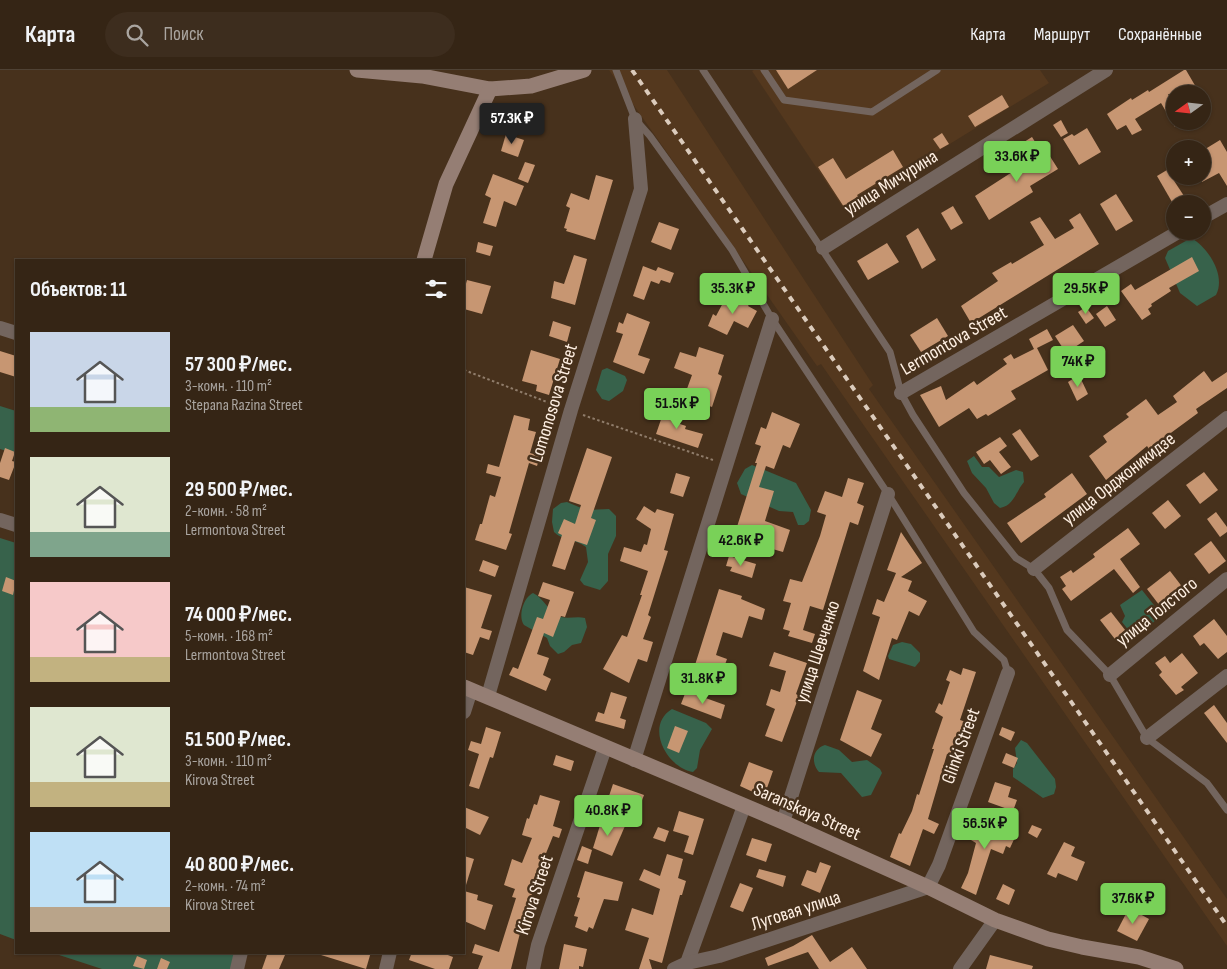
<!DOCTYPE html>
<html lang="ru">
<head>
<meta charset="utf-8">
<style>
  body { margin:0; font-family:"Sofia Sans Condensed",sans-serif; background:#3d2d1e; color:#f1f3f6; height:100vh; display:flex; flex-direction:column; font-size:19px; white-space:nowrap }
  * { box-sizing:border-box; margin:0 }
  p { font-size:16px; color:#aaa5a0 }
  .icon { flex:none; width:28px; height:28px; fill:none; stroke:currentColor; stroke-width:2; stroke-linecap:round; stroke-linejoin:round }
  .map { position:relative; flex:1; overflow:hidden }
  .drawer { position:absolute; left:15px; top:189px; width:450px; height:695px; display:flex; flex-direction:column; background:#352515; border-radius:0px; box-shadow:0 1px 4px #0004,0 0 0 1px #4f4234 }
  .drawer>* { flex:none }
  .needle { width:32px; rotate:255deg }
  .tools { position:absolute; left:1166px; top:15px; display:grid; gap:10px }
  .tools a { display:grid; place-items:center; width:45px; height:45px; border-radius:50%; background:#352515; box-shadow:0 1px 4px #0004,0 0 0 1px #4f4234; font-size:25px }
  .price { position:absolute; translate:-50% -42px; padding:0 11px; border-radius:5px; background:#79d158; color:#111; font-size:16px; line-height:32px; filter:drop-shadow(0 1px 2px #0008) }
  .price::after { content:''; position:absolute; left:50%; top:30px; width:15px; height:11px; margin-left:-8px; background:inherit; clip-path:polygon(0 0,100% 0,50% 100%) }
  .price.active { background:#222; color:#fff }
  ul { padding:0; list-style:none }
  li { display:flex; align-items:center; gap:15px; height:125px; padding:0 15px }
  li span { display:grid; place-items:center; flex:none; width:140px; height:100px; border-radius:0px; color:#555 }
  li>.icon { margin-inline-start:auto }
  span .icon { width:60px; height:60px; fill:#fffc; stroke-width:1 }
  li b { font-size:21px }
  h2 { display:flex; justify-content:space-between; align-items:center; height:60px; padding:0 15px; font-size:21px }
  header { display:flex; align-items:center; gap:30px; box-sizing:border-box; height:70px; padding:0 25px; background:#352515; border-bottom:1px solid #4f4234 }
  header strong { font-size:24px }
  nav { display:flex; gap:28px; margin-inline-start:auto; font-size:18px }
  .search { width:350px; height:45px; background:#3d2d1e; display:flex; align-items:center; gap:12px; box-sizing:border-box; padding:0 18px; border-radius:28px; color:#aaa5a0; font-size:19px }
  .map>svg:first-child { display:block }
  .built { fill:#54381e }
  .green { fill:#37624b }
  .building { fill:#c79672 }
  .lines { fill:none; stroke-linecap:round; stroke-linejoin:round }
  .path { stroke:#907d6b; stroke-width:2; stroke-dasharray:2.5 2.5; stroke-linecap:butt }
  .lane { stroke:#73655e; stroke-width:7 }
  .street { stroke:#73655e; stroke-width:14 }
  .secondary { stroke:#957e74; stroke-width:15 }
  .rail { stroke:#dbcbbc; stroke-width:4; stroke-dasharray:6 6; stroke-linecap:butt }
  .labels { text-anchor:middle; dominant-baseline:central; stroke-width:5; stroke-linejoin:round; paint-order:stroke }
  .street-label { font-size:19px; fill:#feefe2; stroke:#47311c }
</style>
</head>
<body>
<header>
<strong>Карта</strong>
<div class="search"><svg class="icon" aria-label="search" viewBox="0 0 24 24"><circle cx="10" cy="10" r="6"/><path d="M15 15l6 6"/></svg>Поиск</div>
<nav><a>Карта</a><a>Маршрут</a><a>Сохранённые</a></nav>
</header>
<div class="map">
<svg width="1227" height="899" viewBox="0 0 1227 899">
  <rect width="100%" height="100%" fill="#47311c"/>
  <g class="built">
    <polygon points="609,0 667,0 873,315 869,319 1227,829 1227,876 821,294 817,296"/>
    <polygon points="754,0 1040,0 1049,13 844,139 752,1"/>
  </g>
  <g class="green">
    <path d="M1191,168c18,10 35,38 25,57l-19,11 -17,-13 -15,-35 3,-7z"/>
    <polygon points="607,298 625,306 627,310 623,321 609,331 602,329 596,320 602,300"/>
    <polygon points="0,336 16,341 16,384 0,379"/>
    <path d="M974,386l8,11h7l10,10 17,-7 7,2 1,10c-8,9 -10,24 -24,26l-6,-5 -8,-15 -14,-15 -5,-12z"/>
    <polygon points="752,395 796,413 811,440 809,451 804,455 798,455 793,442 779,441 741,424 737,413 745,399"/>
    <path d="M567,432l19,8 23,-1 7,7v20l-8,18v27l-8,9 -16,-5 -4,-5 8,-18 -2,-15c-10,-8 -23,-6 -32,-15l-2,-10 1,-13 8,-6z"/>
    <polygon points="0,468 16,473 16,870 0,864"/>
    <polygon points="1142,520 1157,539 1160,546 1139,566 1134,567 1122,552 1125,546 1120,535"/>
    <path d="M533,523c11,5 15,19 28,24 8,2 16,-1 24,1l2,9 -6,16 -9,2 -8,7 -6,2 -8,-8 -3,-8 -23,-13c-6,-9 -1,-27 9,-32z"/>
    <polygon points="902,572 911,574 920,583 920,591 915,597 889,589 888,586 893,575"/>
    <path d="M672,639l34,14 6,6 -12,21 -3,18 -4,4c-26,-4 -49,-46 -21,-63z"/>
    <polygon points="1021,670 1027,673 1055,709 1056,717 1054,724 1043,728 1013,707 1013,699 1017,693 1015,678"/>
    <path d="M825,675l14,5 13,12 15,-2 13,9 2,4 -11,22 -9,2 -21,-24 -22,-1c-8,-9 -7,-23 6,-27z"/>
    <polygon points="53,883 236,883 232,899 102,899"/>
  </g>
  <g class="building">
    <polygon points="776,0 817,0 788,19"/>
    <polygon points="1184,0 1186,0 1200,24 1168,24 1175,36 1175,57 1161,33 1135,49 1142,60 1132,65 1126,55 1117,60 1107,44 1131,28 1132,30 1148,20 1149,22"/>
    <polygon points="1002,25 1009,37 975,57 968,46"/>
    <polygon points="1061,50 1068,63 1061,67 1053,55"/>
    <polygon points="1087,58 1101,82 1079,95 1063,69 1072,64 1074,66"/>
    <polygon points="942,63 949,74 940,79 933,69"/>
    <polygon points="506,64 524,70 518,87 501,81"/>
    <polygon points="1032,67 1042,83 1046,80 1058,99 1030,116 1033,122 989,150 975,126 1034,88 1024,72"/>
    <polygon points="1220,70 1227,82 1227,116 1219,103 1202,112 1202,81"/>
    <polygon points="893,80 903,97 857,125 859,128 844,137 818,97 833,88 846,109"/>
    <polygon points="525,92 535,95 528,113 518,109"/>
    <polygon points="1167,100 1184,126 1172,132 1157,106"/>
    <polygon points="493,104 524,116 516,136 504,131 496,157 483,153 491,128 485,125"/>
    <polygon points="596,105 613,110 595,170 566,161 567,159 564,158 570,138 566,136 571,123 589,130"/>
    <polygon points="1116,124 1133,151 1116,161 1100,134"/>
    <polygon points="953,136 963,153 951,160 941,143"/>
    <polygon points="1080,143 1099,174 971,253 961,236 998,211 992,203 1011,192 1012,194 1044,175 1030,152 1040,147 1055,169 1074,158 1069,150"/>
    <polygon points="659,152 679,159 671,180 651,172"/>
    <polygon points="918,158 936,190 922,199 906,166"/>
    <polygon points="478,172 493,176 490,186 476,182"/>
    <polygon points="887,173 899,192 868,210 857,191"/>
    <polygon points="574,185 587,189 575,235 551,228 554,211 564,214"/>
    <polygon points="1192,187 1199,201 1169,218 1171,221 1151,234 1152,236 1148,239 1151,244 1142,250 1121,221 1131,214 1135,220"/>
    <polygon points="643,196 656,201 658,197 674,203 670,213 661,210 659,214 651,211 644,230 633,226"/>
    <polygon points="467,210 491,216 482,244 464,239 464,221"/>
    <polygon points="739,222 751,231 748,236 757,241 748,258 734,251 727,265 708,256 713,244 716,246 724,231 731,234"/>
    <polygon points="1107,236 1116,250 1105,257 1096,244"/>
    <polygon points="1086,237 1094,248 1086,254 1078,242"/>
    <polygon points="627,243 650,252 638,285 650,289 644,304 613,292 623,264 616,262 619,252 623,254"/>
    <polygon points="937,248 948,266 921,282 910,265"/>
    <polygon points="553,251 571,257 567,272 549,266"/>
    <polygon points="1073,255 1084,271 1066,283 1055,266"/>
    <polygon points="1047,259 1053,270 1037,278 1048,300 1011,321 1016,329 988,346 986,344 977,349 969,338 939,357 920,325 941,316 946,330 974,311 977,315 1007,294 1003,289 1011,284 1014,289 1034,279 1029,269"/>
    <polygon points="699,277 724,285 718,304 722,306 712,337 684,327 692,305 674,298 680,282 696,287"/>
    <polygon points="531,280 560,289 549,325 536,321 537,315 522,311"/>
    <polygon points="0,281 16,286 16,307 0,302"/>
    <polygon points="1204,301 1212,312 1227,302 1227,318 1196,339 1198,343 1149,379 1147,376 1106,410 1089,386 1107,372 1103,366 1129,347 1126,344 1146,329 1158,345 1177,332 1173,326"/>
    <polygon points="1079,305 1088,324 1077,331 1068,312"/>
    <polygon points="666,335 675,338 671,351 686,356 685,359 703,364 698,378 656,364"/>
    <polygon points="772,342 800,354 790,378 783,375 774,399 766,396 759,417 774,421 765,451 790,460 783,482 769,478 771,471 736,460 757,393 755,393 761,376 755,374 761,357 766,359"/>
    <polygon points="514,345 530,349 528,360 536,362 530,383 540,386 537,396 529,393 509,463 512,464 506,480 475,470 480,454 482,454 490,425 495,427 501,407 486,403 488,394 499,397"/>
    <polygon points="1020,359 1039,386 1031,391 1012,364"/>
    <polygon points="1000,367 1007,376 999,382 1011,397 1001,404 990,390 984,394 976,382"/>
    <polygon points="5,378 15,382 12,391 16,392 9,410 0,407 0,393"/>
    <polygon points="587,378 612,387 591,448 596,450 587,475 575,471 565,500 552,496 562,465 558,463 564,449 575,454 581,435 569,431"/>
    <polygon points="1204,402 1218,420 1200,434 1186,415"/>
    <polygon points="676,403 690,407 683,427 670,423"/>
    <polygon points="1072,403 1087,424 1021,473 1007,453 1046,427 1044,424"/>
    <polygon points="848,408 864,413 857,433 864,436 858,455 850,452 823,540 810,536 803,560 815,564 812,573 788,566 790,561 783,559 791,533 783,531 790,509 802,512 820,466 826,445 817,442 825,421 842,427"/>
    <polygon points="1107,414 1112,422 1099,431 1094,424"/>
    <polygon points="1168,430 1181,446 1165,459 1152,443"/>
    <polygon points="644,436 655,443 657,439 674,444 664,480 668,481 648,545 651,547 643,569 653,572 647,592 638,589 629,613 603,599 622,565 627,567 642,525 640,525 648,501 620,491 624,477 641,482 644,474 647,475 651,459 636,449"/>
    <polygon points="1216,442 1227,457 1227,462 1220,467 1207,449"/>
    <polygon points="1128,458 1140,474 1120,489 1140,517 1133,523 1114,499 1071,531 1062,519 1066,516 1060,507 1071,500 1073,503 1095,487 1093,484"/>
    <polygon points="901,462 922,493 901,507 912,511 908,521 927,531 919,546 909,541 897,570 892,568 879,610 863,601 880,547 872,544 877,529 884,532 896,503 887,500"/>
    <polygon points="1211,471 1226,491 1209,504 1194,484"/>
    <polygon points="729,486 756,494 752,508 730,501 732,497 726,496"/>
    <polygon points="483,490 499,496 495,507 479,501"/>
    <polygon points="1170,501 1187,523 1163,540 1147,519"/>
    <polygon points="6,507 16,511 13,525 2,521"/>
    <polygon points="543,512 574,522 565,547 561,546 553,567 544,563 537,584 549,588 543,605 551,609 546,621 509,605 513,597 518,599 537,547 543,549 550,530 538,526"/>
    <polygon points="464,517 492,525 481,558 492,561 489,570 480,567 473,585 464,582"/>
    <polygon points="719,519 742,526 741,529 765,539 762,550 749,546 742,568 723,562 716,585 727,589 722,603 695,595"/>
    <polygon points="1111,542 1129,565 1118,573 1100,550"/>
    <polygon points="1214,549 1227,566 1227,582 1218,589 1204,573 1200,576 1193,566"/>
    <polygon points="774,582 807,593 796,624 799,626 782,672 765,666 775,639 766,635 771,619 780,622 786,601 769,596"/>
    <polygon points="1182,583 1198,603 1181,617 1184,620 1176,625 1159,605 1162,602 1155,593 1165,586 1170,593"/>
    <polygon points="963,598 976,602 960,650 972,654 966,669 957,665 950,685 947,684 928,749 939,754 934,764 923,759 910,796 890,787 899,763 901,764 912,741 917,724 919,725 934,679 932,679 943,647 935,642 939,633 942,635 950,612 946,610 950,600 961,605"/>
    <polygon points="857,620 882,630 871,659 882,664 871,687 840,670"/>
    <polygon points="686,621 725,635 721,649 681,634"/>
    <polygon points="611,622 627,627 620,648 626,650 624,659 595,651 598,642 604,644"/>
    <polygon points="1214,635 1227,653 1227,673 1204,643"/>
    <polygon points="675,656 688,661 679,683 667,678"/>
    <polygon points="486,657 501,662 493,688 490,687 479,719 469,716 479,684 468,680 471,671 481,674"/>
    <polygon points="1002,657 1015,662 1011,671 999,665"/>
    <polygon points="1006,683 1018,688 1014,698 1002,693"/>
    <polygon points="556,685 574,691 571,701 553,695"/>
    <polygon points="749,692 773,701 767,718 756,714 753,722 740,716"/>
    <polygon points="995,712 1011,717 1008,727 1017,730 1013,741 988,732"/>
    <polygon points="613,714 644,725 640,736 635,734 634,736 609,726"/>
    <polygon points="540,725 560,731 553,756 562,759 559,768 553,766 536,808 538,809 525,843 511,899 478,899 483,886 472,883 475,874 499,882 516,828 512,827 515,819 504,815 512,789 522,793 532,768 522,765 527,748 529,749 534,734 537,735"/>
    <polygon points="464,737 489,747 480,765 464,757"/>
    <polygon points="679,741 704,749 693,785 684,782 689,766 673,761"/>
    <polygon points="985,748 1017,763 1010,778 1006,776 1003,784 991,779 976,825 961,818 968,803 976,773 961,764 965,756 979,762"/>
    <polygon points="602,749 625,756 612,786 593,778"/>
    <polygon points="1032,755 1042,759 1037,768 1028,763"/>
    <polygon points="658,757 669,761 665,772 653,768"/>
    <polygon points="752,768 772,774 766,792 746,785"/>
    <polygon points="1064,772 1075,777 1071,786 1085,792 1077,811 1058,803 1056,808 1047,804"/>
    <polygon points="582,776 592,780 588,794 577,790"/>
    <polygon points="667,784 683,789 678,808 686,811 682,825 680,825 662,893 649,889 652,899 639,899 649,868 625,860 632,838 653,845 660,819 639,810 644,799 660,806"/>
    <polygon points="464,786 474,789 466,815 464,814"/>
    <polygon points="820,792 831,796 820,823 801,815 807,800 816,803"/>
    <polygon points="759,799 786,806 783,817 756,807"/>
    <polygon points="585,801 623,812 618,831 604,829 593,859 589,857 587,862 575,857 578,847 574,846 580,828 577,827"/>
    <polygon points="740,813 753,818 743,842 730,837"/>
    <polygon points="1003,814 1015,820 1009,835 996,829"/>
    <polygon points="464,821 478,825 477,830 493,835 485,860 464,851"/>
    <polygon points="1129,838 1149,849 1137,871 1117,861"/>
    <polygon points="812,865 830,892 852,877 867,899 819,899 808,882 768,896 765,888 793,876"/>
    <polygon points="564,874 587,879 583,897 579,896 579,899 559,899"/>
    <polygon points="268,882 285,885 279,899 262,899"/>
    <polygon points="321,882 371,882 366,899 321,885"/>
    <polygon points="412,882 440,882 453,887 449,899 435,899 409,890"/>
    <polygon points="990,885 1033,896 1032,899 986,899"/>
    <polygon points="137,886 147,890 144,899 133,896"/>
    <polygon points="161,888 170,892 167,899 157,899"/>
  </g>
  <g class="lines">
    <g class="path">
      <polyline points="464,300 560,337"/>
      <polyline points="583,345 713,390"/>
    </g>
    <g class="lane">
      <polyline points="616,0 635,49 650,66 732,180 772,249 888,424 974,562 1004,590 1008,603"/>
      <polyline points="703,0 890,282 901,323 913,345 964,423 1016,488 1034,499 1049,518 1067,560 1110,605 1147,668 1207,713 1227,740"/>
      <polyline points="764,0 784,30 872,42 937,0"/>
    </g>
    <g class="street">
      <polyline points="1202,148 1227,134"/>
      <polyline points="823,178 1106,0"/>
      <polyline points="0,258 16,263"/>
      <polyline points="901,323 1180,161"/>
      <polyline points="0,450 16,455"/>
      <polyline points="1034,499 1227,348"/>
      <polyline points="1110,605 1227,509"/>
      <polyline points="488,626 571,340 641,119 635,49"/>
      <polyline points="464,642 471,620"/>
      <polyline points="1147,668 1227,606"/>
      <polyline points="634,690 772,249"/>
      <polyline points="783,752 888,424"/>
      <polyline points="687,893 744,736"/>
      <polyline points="237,899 241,882"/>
      <polyline points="386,899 390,882"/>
      <polyline points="533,899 538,875 605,678"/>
      <polyline points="674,899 687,893 719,886 928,817 939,795 1008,603"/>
      <polyline points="960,899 995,850"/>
    </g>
    <g class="secondary">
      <polyline points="357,0 422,6 490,19 531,16 584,0"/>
      <polyline points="424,190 446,114 490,19"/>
      <polyline points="464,617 783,752 928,817 995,850 1048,869 1082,877 1139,887 1176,899"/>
    </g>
    <polyline class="rail" points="632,0 1227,856"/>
  </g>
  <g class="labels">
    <g class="street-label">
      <text transform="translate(891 113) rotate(-32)">улица Мичурина</text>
      <text transform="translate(954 271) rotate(-30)">Lermontova Street</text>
      <text transform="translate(554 333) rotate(-73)">Lomonosova Street</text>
      <text transform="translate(1119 409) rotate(-38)">улица Орджоникидзе</text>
      <text transform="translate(1157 542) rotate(-39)">улица Толстого</text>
      <text transform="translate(818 582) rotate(-72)">улица Шевченко</text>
      <text transform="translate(961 676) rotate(-70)">Glinki Street</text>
      <text transform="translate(807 742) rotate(24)">Saranskaya Street</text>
      <text transform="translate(535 825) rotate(-72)">Kirova Street</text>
      <text transform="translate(796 841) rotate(-18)">Луговая улица</text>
    </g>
  </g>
</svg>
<div class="tools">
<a><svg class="needle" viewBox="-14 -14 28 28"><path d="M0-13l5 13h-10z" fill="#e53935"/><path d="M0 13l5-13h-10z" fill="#aaa5a0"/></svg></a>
<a>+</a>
<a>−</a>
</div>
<b class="price active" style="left:512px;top:75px">57.3K ₽</b>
<b class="price" style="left:1017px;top:113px">33.6K ₽</b>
<b class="price" style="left:733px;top:245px">35.3K ₽</b>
<b class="price" style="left:1086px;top:245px">29.5K ₽</b>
<b class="price" style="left:1078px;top:318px">74K ₽</b>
<b class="price" style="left:677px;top:360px">51.5K ₽</b>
<b class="price" style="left:741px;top:497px">42.6K ₽</b>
<b class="price" style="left:703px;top:635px">31.8K ₽</b>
<b class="price" style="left:608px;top:767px">40.8K ₽</b>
<b class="price" style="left:985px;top:780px">56.5K ₽</b>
<b class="price" style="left:1133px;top:855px">37.6K ₽</b>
<section class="drawer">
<h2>Объектов: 11<svg class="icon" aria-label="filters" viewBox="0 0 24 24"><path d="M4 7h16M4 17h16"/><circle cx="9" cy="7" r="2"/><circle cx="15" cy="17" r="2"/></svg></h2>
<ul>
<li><span style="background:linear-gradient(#c9d6e8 75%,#8fb573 0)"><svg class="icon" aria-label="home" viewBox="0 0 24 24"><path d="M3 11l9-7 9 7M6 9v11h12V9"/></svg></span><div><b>57 300 ₽/мес.</b><p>3-комн. · 110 m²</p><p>Stepana Razina Street</p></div></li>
<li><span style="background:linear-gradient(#dfe7d0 75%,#7fa58c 0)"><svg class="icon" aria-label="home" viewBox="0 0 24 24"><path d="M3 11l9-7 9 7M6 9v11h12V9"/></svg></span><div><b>29 500 ₽/мес.</b><p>2-комн. · 58 m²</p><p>Lermontova Street</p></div></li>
<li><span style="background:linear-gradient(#f6c9c9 75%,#c2b280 0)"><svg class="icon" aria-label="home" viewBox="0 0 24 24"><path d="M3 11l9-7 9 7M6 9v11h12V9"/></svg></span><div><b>74 000 ₽/мес.</b><p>5-комн. · 168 m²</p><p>Lermontova Street</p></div></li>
<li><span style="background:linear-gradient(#dfe7d0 75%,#c2b280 0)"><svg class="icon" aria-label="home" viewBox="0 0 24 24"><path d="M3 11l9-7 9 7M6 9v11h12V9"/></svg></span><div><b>51 500 ₽/мес.</b><p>3-комн. · 110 m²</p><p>Kirova Street</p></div></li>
<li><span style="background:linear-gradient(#bfe0f5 75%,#b9a48a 0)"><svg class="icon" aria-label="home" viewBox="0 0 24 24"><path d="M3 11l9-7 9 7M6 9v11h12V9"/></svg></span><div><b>40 800 ₽/мес.</b><p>2-комн. · 74 m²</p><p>Kirova Street</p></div></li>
</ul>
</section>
</div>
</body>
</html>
